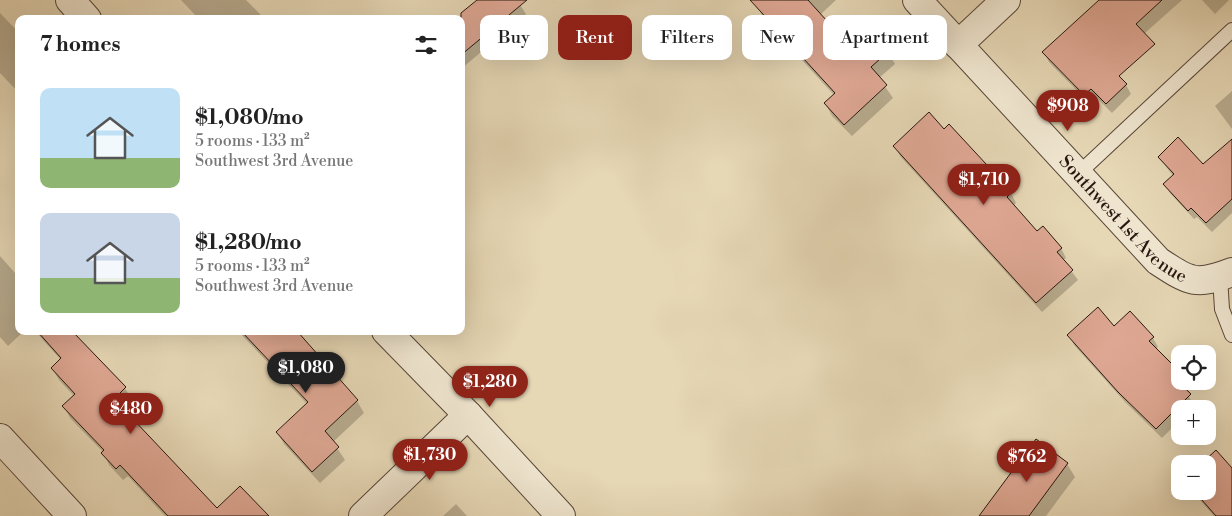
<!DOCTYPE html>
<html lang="en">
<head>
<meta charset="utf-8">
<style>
  body { margin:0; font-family:"Libre Bodoni",serif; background:#f6f6f6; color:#222; height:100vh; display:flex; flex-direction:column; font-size:19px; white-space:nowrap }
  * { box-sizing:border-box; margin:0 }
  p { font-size:16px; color:#767676 }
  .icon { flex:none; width:28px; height:28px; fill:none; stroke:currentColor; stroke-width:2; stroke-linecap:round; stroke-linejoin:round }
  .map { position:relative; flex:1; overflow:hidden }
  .panel { position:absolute; left:15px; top:15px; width:450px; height:320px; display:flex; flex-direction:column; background:#fff; border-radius:10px; box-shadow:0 5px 20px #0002 }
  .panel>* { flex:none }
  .top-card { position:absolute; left:480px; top:15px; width:475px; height:45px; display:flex; gap:10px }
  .tools { position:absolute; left:1171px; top:345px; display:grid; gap:10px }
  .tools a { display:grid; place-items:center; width:45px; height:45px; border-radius:10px; background:#fff; box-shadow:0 5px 20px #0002; font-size:25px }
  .price { position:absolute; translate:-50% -42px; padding:0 11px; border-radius:18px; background:#8f2418; color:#fff; font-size:16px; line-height:32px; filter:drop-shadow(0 1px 2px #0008) }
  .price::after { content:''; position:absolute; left:50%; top:30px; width:15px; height:11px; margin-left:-8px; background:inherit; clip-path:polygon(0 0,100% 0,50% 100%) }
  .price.current { background:#222; color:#fff }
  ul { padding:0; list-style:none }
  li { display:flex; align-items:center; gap:15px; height:125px; padding:0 25px }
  li span { display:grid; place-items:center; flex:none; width:140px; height:100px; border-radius:10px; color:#555 }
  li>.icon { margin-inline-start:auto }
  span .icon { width:60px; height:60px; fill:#fffc; stroke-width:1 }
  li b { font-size:21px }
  h2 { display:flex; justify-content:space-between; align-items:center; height:60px; padding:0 25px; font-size:21px }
  .tag { padding:0 18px; border-radius:10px; background:#fff; box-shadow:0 5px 20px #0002; font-size:18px; line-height:45px }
  .tag.current { background:#8f2418; color:#fff }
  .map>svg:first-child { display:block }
  .shadow { fill:#0003 }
  .building { fill:#dfa894; stroke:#281710 }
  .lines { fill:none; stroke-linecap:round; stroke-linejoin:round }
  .lane-casing { stroke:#584739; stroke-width:16 }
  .street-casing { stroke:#584739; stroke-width:30 }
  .lane { stroke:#efe5cf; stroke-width:14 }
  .street { stroke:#efe5cf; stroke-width:28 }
  .labels { text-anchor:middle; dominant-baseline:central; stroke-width:5; stroke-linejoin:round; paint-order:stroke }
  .street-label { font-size:18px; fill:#281710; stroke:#efe5cf }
</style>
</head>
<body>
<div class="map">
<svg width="1232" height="516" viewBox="0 0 1232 516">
  <rect width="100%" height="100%" fill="#e6d7b5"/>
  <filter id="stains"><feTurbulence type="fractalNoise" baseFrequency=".004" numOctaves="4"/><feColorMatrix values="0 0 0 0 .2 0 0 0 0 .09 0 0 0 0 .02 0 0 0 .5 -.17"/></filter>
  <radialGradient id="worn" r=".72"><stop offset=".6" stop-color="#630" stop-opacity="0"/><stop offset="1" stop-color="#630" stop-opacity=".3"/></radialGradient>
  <g class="shadow">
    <polygon points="181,0 246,0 265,19 199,19"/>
    <polygon points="478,0 517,0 526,14 461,69 461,19 457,19"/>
    <polygon points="761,0 836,0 820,15 847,45 888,52 895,64 879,78 893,98 852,136 832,116 825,103 834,95 765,20 758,8"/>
    <polygon points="1100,0 1182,0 1136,41"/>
    <polygon points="1202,0 1229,0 1215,14"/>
    <polygon points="0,13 19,33 19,93 0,73"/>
    <polygon points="452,15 456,19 448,19"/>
    <polygon points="1044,52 1126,85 1131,94 1112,113 1097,98 1090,104 1049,62"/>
    <polygon points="1232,91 1232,129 1215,106"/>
    <polygon points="949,126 1011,193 1016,203 1013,206 1037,233 1061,248 1066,258 1063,260 1078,280 1042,312 900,156 895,146 944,131"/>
    <polygon points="1232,141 1232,213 1212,232 1197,217 1194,219 1170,193 1165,184 1173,176 1159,157 1203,166"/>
    <polygon points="0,256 15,273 19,270 19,331 24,331 8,346 0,337"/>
    <polygon points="1114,327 1153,338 1158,347 1156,349 1179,373 1180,381 1184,382 1180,386 1195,405 1191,409 1180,409 1180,420 1162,438 1125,402 1074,345 1069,335"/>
    <polygon points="35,331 70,331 125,388 132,400 122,409 217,510 267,516 165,516 128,476 123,480 109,465 103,452 70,418 64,406 74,396 59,380 52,368 61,360"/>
    <polygon points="238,331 295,331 357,401 364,413 333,442 345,460 320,483 284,444 277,432 308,405"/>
    <polygon points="1216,452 1232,469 1232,516 1214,516 1192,491 1208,491 1208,464"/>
    <polygon points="1067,464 1075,477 1046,516 981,516"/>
    <polygon points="456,504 467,516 443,516"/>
  </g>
  <g class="building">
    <polygon points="477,0 527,0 461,55 461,13"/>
    <polygon points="750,0 808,0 847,43 866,26 889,51 871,67 887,85 844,125 824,103 835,93"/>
    <polygon points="1099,0 1162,0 1136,24 1155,44 1119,76 1127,84 1106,104 1091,89 1084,95 1042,52"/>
    <polygon points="929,112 944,129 949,124 1012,192 1007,197 1037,231 1043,226 1062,248 1057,252 1073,270 1036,303 893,146"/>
    <polygon points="1178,137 1203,164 1232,139 1232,199 1206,223 1191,208 1188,211 1163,184 1174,174 1158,157"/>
    <polygon points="1098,307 1114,326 1130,311 1154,337 1149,341 1180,372 1174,378 1191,394 1156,429 1118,392 1067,335"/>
    <polygon points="37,331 72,331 126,387 114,399 217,508 240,486 269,516 168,516 120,465 116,469 101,453 104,450 62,406 75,394 51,368 61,358"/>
    <polygon points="241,331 297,331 358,400 325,431 339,447 312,472 276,432 308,402"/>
    <polygon points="1036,439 1068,463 1029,516 979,516"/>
    <polygon points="1216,450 1232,468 1232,516 1216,516 1194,491 1208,491 1208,464 1201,464"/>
  </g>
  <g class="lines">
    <defs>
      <g id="lane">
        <polyline points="1078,174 1232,30"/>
        <polyline points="1220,277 1222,309 1232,335"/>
      </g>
      <g id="street">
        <polyline points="70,0 87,19"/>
        <path id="s1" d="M917,0l241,261c32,21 38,25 74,11"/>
        <polyline points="958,45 1006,0"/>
        <polyline points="386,331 468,415 561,516"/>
        <polyline points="0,438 72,516"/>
        <polyline points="363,516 468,415"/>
      </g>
    </defs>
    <use href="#lane" class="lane-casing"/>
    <use href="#street" class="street-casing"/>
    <use href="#lane" class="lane"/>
    <use href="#street" class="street"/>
  </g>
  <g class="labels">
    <g class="street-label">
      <text stroke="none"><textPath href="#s1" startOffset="301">Southwest 1st Avenue</textPath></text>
    </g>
  </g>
  <rect width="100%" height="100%" filter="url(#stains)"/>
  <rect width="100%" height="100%" fill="url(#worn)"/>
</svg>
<div class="tools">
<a><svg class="icon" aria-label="locate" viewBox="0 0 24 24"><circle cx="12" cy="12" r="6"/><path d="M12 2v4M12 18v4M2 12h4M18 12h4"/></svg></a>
<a>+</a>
<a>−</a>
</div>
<b class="price" style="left:1068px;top:132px">$908</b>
<b class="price" style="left:984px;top:206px">$1,710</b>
<b class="price current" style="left:306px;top:394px">$1,080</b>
<b class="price" style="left:490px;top:408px">$1,280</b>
<b class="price" style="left:131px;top:435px">$480</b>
<b class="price" style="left:430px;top:481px">$1,730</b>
<b class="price" style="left:1027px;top:483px">$762</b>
<div class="top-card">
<a class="tag">Buy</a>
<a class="tag current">Rent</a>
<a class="tag">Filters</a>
<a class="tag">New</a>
<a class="tag">Apartment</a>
</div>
<section class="panel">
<h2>7 homes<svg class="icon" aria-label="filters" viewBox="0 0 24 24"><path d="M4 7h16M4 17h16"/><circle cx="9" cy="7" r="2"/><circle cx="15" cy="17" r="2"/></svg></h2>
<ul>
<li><span style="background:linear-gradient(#bfe0f5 70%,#8fb573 0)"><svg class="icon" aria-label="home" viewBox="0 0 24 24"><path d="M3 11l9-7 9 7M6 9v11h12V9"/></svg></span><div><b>$1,080/mo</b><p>5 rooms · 133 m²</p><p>Southwest 3rd Avenue</p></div></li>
<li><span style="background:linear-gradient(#c9d6e8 65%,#8fb573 0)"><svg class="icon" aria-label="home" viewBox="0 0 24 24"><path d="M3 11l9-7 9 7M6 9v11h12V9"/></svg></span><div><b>$1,280/mo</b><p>5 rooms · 133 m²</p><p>Southwest 3rd Avenue</p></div></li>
</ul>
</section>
</div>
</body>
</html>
